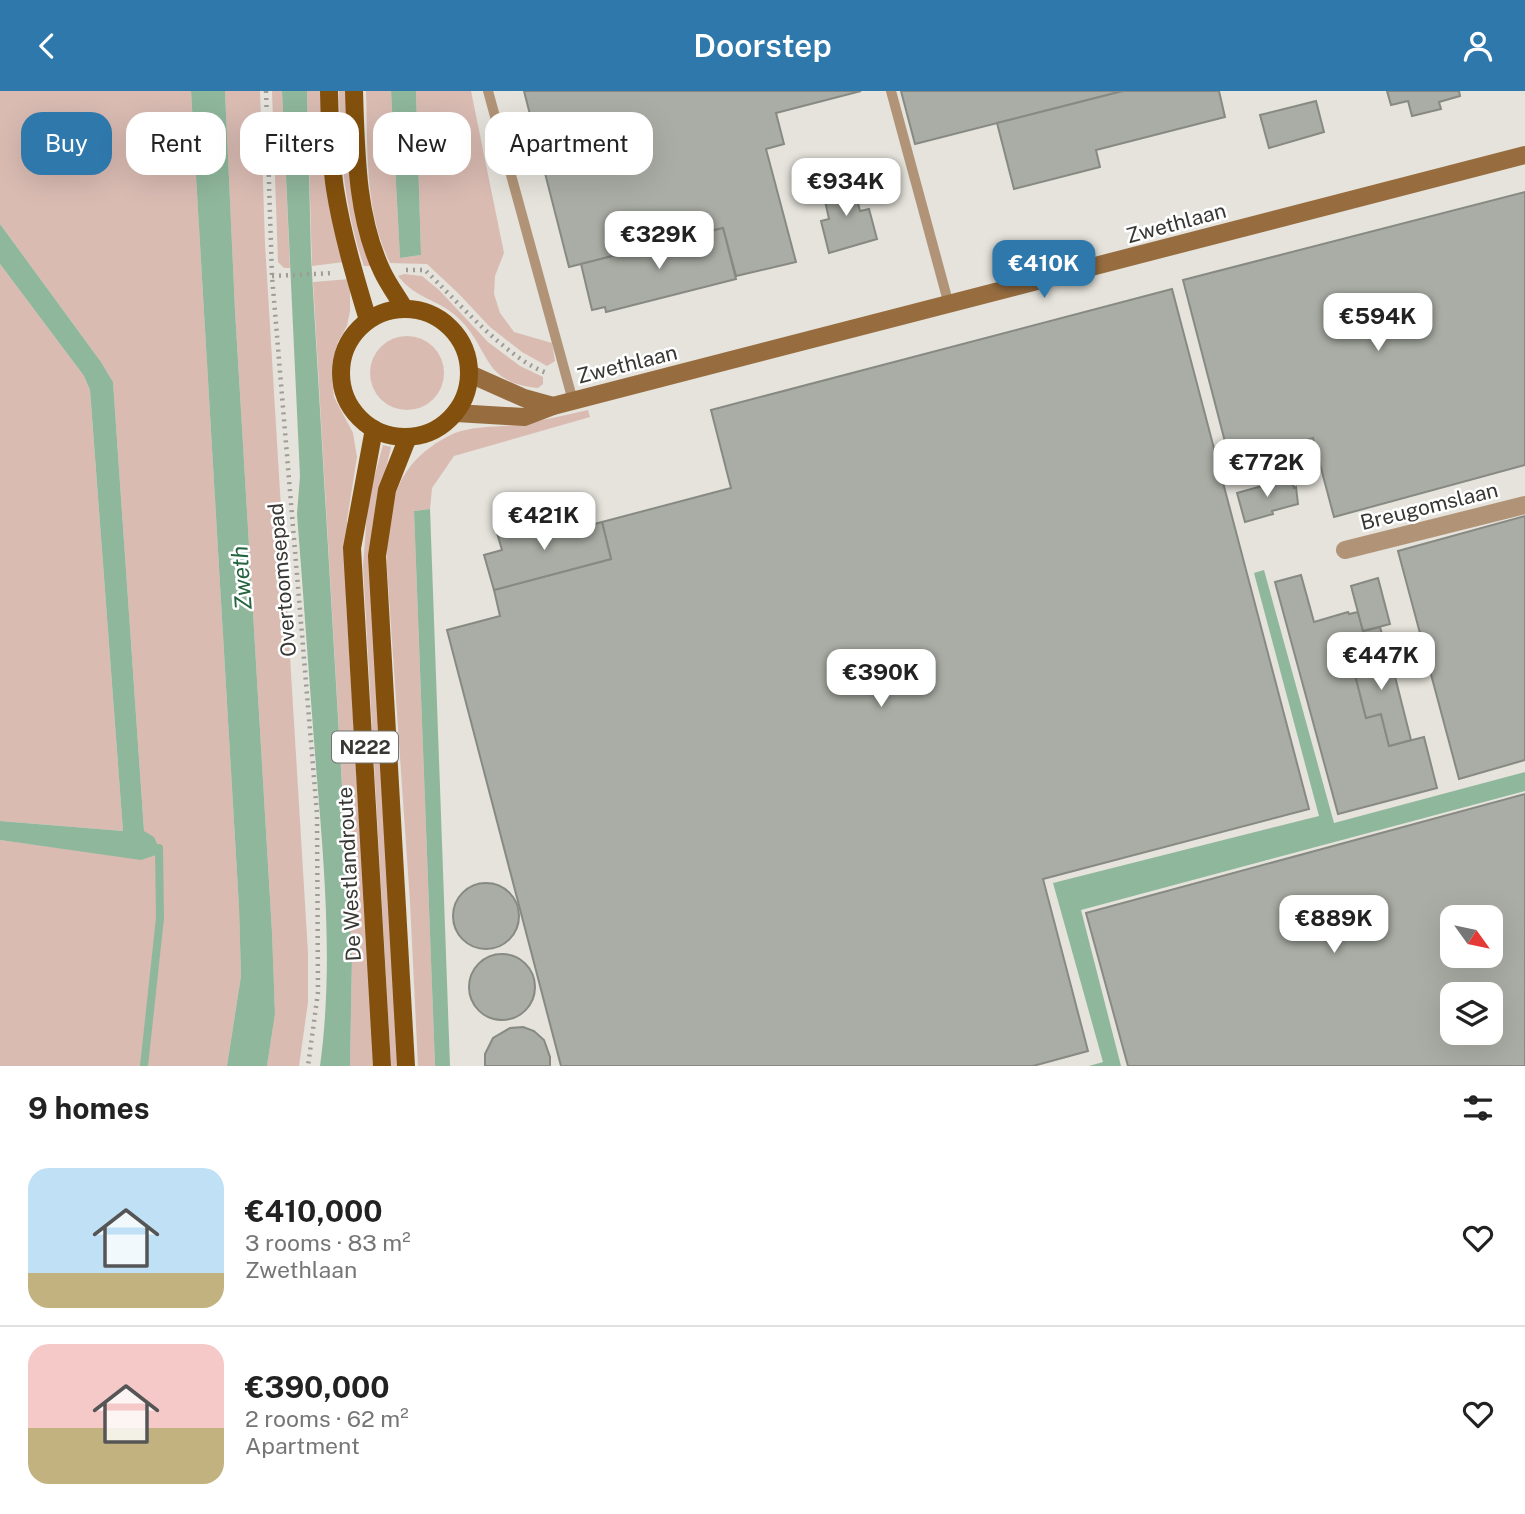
<!DOCTYPE html>
<html lang="en">
<head>
<meta charset="utf-8">
<style>
  body { margin:0; font-family:"Public Sans",sans-serif; background:#f6f6f6; color:#222; height:100vh; display:flex; flex-direction:column; font-size:26px; white-space:nowrap }
  * { box-sizing:border-box; margin:0 }
  p { font-size:23px; color:#767676 }
  .icon { flex:none; width:38px; height:38px; fill:none; stroke:currentColor; stroke-width:2; stroke-linecap:round; stroke-linejoin:round }
  .map { position:relative; height:975px; overflow:hidden }
  .side { display:flex; flex-direction:column; background:#fff; flex:1 }
  .side>* { flex:none }
  .banner { position:absolute; left:21px; top:21px; width:700px; height:63px; display:flex; gap:14px }
  .needle { width:46px; rotate:123deg }
  .fabs { position:absolute; left:1440px; top:814px; display:grid; gap:14px }
  .fabs a { display:grid; place-items:center; width:63px; height:63px; border-radius:14px; background:#fff; box-shadow:0 7px 28px #0002; font-size:35px }
  .price { position:absolute; translate:-50% -60px; padding:0 16px; border-radius:14px; background:#fff; color:#222; font-size:23px; line-height:46px; filter:drop-shadow(0 2px 4px #0008) }
  .price::after { content:''; position:absolute; left:50%; top:42px; width:21px; height:16px; margin-left:-10px; background:inherit; clip-path:polygon(0 0,100% 0,50% 100%) }
  .price.active { background:#2f78ac; color:#fff }
  ul { padding:0; list-style:none }
  li { display:flex; align-items:center; gap:21px; height:175px; padding:0 28px }
  li+li { border-top:2px solid #e0e0e0 }
  li span { display:grid; place-items:center; flex:none; width:196px; height:140px; border-radius:21px; color:#555 }
  li>.icon { margin-inline-start:auto }
  span .icon { width:84px; height:84px; fill:#fffc; stroke-width:1 }
  li b { font-size:30px }
  h2 { display:flex; justify-content:space-between; align-items:center; height:84px; padding:0 28px; font-size:30px }
  .tag { padding:0 24px; border-radius:21px; background:#fff; box-shadow:0 7px 28px #0002; font-size:24px; line-height:63px }
  .tag.active { background:#2f78ac; color:#fff }
  header { display:flex; justify-content:space-between; align-items:center; height:91px; padding:0 28px; background:#2f78ac; color:#fff; font-size:32px; font-weight:600 }
  .map>svg:first-child { display:block }
  .green { fill:#d9bbb2 }
  .water { fill:#8fb79c }
  .lines { fill:none; stroke-linecap:round; stroke-linejoin:round }
  .stream { stroke:#8fb79c; stroke-width:8 }
  .building { fill:#aaada5; stroke:#878a83; stroke-width:2; fill-rule:evenodd }
  .path { stroke:#9d9c96; stroke-width:4.5; stroke-dasharray:2 5; stroke-linecap:butt }
  .lane { stroke:#b19477; stroke-width:10 }
  .street { stroke:#b19477; stroke-width:18 }
  .secondary { stroke:#976d40; stroke-width:18 }
  .primary { stroke:#83510d; stroke-width:18 }
  .labels { text-anchor:middle; dominant-baseline:central; stroke-width:5; stroke-linejoin:round; paint-order:stroke }
  .shield { fill:#fff; stroke:#737371; stroke-width:2 }
  .shield-label { font-size:19px; font-weight:bold; fill:#373734 }
  .street-label { font-size:21px; fill:#373734; stroke:#fff }
  .water-label { font-size:23px; font-style:italic; fill:#23633e; stroke:#fff }
</style>
</head>
<body>
<header><svg class="icon" aria-label="back" viewBox="0 0 24 24"><path d="M15 5l-7 7 7 7"/></svg>Doorstep<svg class="icon" aria-label="person" viewBox="0 0 24 24"><circle cx="12" cy="8" r="4"/><path d="M4 21q1-7 8-7t8 7"/></svg></header>
<div class="map">
<svg width="1525" height="975" viewBox="0 0 1525 975">
  <rect width="100%" height="100%" fill="#e5e3db"/>
  <g class="green">
    <polygon points="0,0 191,0 239,816 241,885 227,975 0,975 0,749 141,768 154,747 144,740 113,291 101,271 0,133"/>
    <polygon points="225,0 260,0 265,153 308,862 308,911 299,975 267,975 275,923 272,841 235,219"/>
    <polygon points="272,0 282,0 290,177 284,177 278,171"/>
    <polygon points="307,0 322,0 344,171 312,175"/>
    <path d="M339,0h8l24,175h-7c-20,-57 -24,-115 -25,-175z"/>
    <path d="M366,0h25l9,167 21,-3 -5,-164h55l33,162 -9,23 -1,18 6,19 14,19 38,11 3,18 -8,5 -25,-14 -32,-25 -32,-34 -31,-29 -37,-1c-26,-53 -22,-115 -24,-172z"/>
    <polygon points="0,173 84,285 90,299 123,740 0,730"/>
    <path d="M404,183l18,2 17,14 49,52 32,24 23,11v7l-5,4c-59,-6 -46,-40 -82,-72 -19,-17 -40,-17 -58,-40z"/>
    <polygon points="350,188 350,220 347,235 338,251 333,268 332,287 334,306 353,342 357,366 347,429 346,508 374,975 350,975 352,866 313,191"/>
    <circle cx="407" cy="282" r="37"/>
    <path d="M588,319l2,7 -136,39 -22,32 -2,21 -16,2 21,555h-17l-8,-164 -23,-334c-1,-61 7,-107 68,-135 17,-7 40,-6 59,-8 25,-4 49,-9 74,-15z"/>
    <polygon points="383,354 391,356 372,437 371,475 399,975 391,975 363,475 368,410"/>
  </g>
  <g class="water">
    <polygon points="191,0 225,0 235,219 272,841 275,923 267,975 227,975 241,885 239,816"/>
    <path d="M282,0h25l4,165 41,701 -2,109h-30c13,-94 5,-192 -3,-287 -7,-88 -13,-176 -20,-265l3,-38z"/>
    <polygon points="391,0 416,0 421,164 400,167"/>
    <polygon points="0,133 101,271 113,291 144,740 154,746 159,757 156,764 141,769 0,749 0,730 123,740 90,299 84,285 0,173"/>
    <polygon points="430,418 450,975 435,975 414,420"/>
    <polygon points="1264,479 1334,732 1525,681 1525,700 1081,819 1121,975 1089,975 1103,971 1053,792 1319,725 1254,482"/>
  </g>
  <g class="lines">
    <polyline class="stream" points="144,975 160,827 159,757"/>
  </g>
  <g class="building">
    <polygon points="524,0 861,0 776,22 784,53 766,58 796,171 736,185 723,137 569,176"/>
    <polygon points="901,0 1123,0 915,53"/>
    <polygon points="1123,0 1219,0 1225,26 1096,59 1100,76 1014,98 997,32"/>
    <polygon points="1387,0 1459,0 1460,5 1439,11 1441,18 1412,25 1408,10 1391,14"/>
    <polygon points="1316,10 1324,41 1269,57 1260,24"/>
    <polygon points="852,89 860,120 869,118 877,148 829,162 821,130 829,128 822,96"/>
    <polygon points="1525,101 1525,374 1334,426 1313,347 1230,370 1183,189"/>
    <polygon points="723,137 736,188 606,221 605,216 592,219 581,173"/>
    <polygon points="1172,198 1309,718 1043,788 1088,960 1033,975 561,975 447,539 500,525 494,499 611,468 602,431 731,397 711,319"/>
    <polygon points="1291,387 1294,397 1296,396 1298,413 1272,420 1273,423 1245,431 1237,402"/>
    <polygon points="1525,425 1525,669 1459,688 1398,460"/>
    <polygon points="552,428 556,443 602,431 611,468 494,499 484,464 502,459 497,442"/>
    <polygon points="1301,484 1314,531 1348,521 1349,523 1358,521 1363,540 1380,536 1385,554 1350,564 1366,627 1381,623 1389,655 1424,646 1437,697 1338,723 1275,491"/>
    <polygon points="1378,487 1390,533 1363,540 1351,495"/>
    <polygon points="1387,554 1411,649 1389,655 1381,623 1366,627 1350,564"/>
    <path d="M1525,703v272h-397l-42,-153zM1452,826h39v38h-39zM1452,903h39v39h-39z"/>
    <circle cx="486" cy="825" r="33"/>
    <circle cx="502" cy="896" r="33"/>
    <polygon points="523,936 534,940 544,949 550,966 550,975 485,975 485,963 493,947 510,937"/>
  </g>
  <g class="lines">
    <g class="path">
      <polyline points="266,0 272,185 317,723 318,901 308,975"/>
      <path d="M406,179h19c31,30 82,89 122,103"/>
      <polyline points="272,185 334,182"/>
    </g>
    <g class="lane">
      <polyline points="488,0 573,310"/>
      <polyline points="891,0 949,214"/>
    </g>
    <polyline class="street" points="1345,459 1525,414"/>
    <g class="secondary">
      <polyline points="470,283 524,307 553,315"/>
      <polyline points="456,322 524,326 553,315 1525,64"/>
    </g>
    <g class="primary">
      <path d="M329,0c1,33 1,65 6,98 7,44 20,88 33,131"/>
      <path d="M354,0c2,60 2,125 28,180 6,13 15,25 22,37"/>
      <circle cx="405" cy="282" r="64"/>
      <polyline points="374,338 352,457 382,975"/>
      <polyline points="406,975 377,465 387,399 408,346"/>
    </g>
  </g>
  <g class="labels">
    <rect class="shield" x="332" y="640.5" width="66" height="31" rx="5"/>
    <g class="shield-label">
      <text x="365" y="656">N222</text>
    </g>
    <g class="street-label">
      <text transform="translate(1176 132) rotate(-15)">Zwethlaan</text>
      <text transform="translate(627 273) rotate(-14)">Zwethlaan</text>
      <text transform="translate(1429 415) rotate(-14)">Breugomslaan</text>
      <text transform="translate(282 489) rotate(-95)">Overtoomsepad</text>
      <text transform="translate(349 783) rotate(-93)">De Westlandroute</text>
    </g>
    <g class="water-label">
      <text transform="translate(241 487) rotate(-94)">Zweth</text>
    </g>
  </g>
</svg>
<div class="fabs">
<a><svg class="needle" viewBox="-14 -14 28 28"><path d="M0-13l5 13h-10z" fill="#e53935"/><path d="M0 13l5-13h-10z" fill="#767676"/></svg></a>
<a><svg class="icon" aria-label="layers" viewBox="0 0 24 24"><path d="M12 4l9 5-9 5-9-5zM3 14l9 5 9-5"/></svg></a>
</div>
<b class="price" style="left:846px;top:127px">€934K</b>
<b class="price" style="left:659px;top:180px">€329K</b>
<b class="price active" style="left:1044px;top:209px">€410K</b>
<b class="price" style="left:1378px;top:262px">€594K</b>
<b class="price" style="left:1267px;top:408px">€772K</b>
<b class="price" style="left:544px;top:461px">€421K</b>
<b class="price" style="left:1381px;top:601px">€447K</b>
<b class="price" style="left:881px;top:618px">€390K</b>
<b class="price" style="left:1334px;top:864px">€889K</b>
<div class="banner">
<a class="tag active">Buy</a>
<a class="tag">Rent</a>
<a class="tag">Filters</a>
<a class="tag">New</a>
<a class="tag">Apartment</a>
</div>
</div>
<section class="side">
<h2>9 homes<svg class="icon" aria-label="filters" viewBox="0 0 24 24"><path d="M4 7h16M4 17h16"/><circle cx="9" cy="7" r="2"/><circle cx="15" cy="17" r="2"/></svg></h2>
<ul>
<li><span style="background:linear-gradient(#bfe0f5 75%,#c2b280 0)"><svg class="icon" aria-label="home" viewBox="0 0 24 24"><path d="M3 11l9-7 9 7M6 9v11h12V9"/></svg></span><div><b>€410,000</b><p>3 rooms · 83 m²</p><p>Zwethlaan</p></div><svg class="icon" aria-label="heart" viewBox="0 0 24 24"><path d="M12 20l-8-8c-3-5 5-10 8-4 3-6 11-1 8 4z"/></svg></li>
<li><span style="background:linear-gradient(#f6c9c9 60%,#c2b280 0)"><svg class="icon" aria-label="home" viewBox="0 0 24 24"><path d="M3 11l9-7 9 7M6 9v11h12V9"/></svg></span><div><b>€390,000</b><p>2 rooms · 62 m²</p><p>Apartment</p></div><svg class="icon" aria-label="heart" viewBox="0 0 24 24"><path d="M12 20l-8-8c-3-5 5-10 8-4 3-6 11-1 8 4z"/></svg></li>
</ul>
</section>
</body>
</html>
